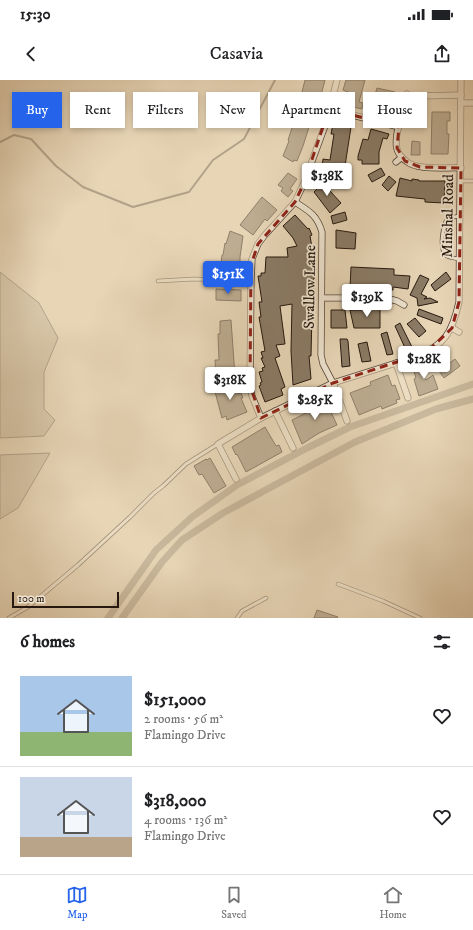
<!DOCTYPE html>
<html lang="en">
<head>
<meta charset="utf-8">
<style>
  body { margin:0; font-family:"IM FELL DW Pica",serif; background:#f6f6f6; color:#202124; height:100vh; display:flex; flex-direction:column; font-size:15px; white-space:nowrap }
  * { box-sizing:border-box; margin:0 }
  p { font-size:13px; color:#757577 }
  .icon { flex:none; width:22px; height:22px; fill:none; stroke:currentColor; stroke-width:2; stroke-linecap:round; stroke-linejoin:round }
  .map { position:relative; height:538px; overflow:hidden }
  .sheet { display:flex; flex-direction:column; background:#fff; flex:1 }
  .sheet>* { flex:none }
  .hud { position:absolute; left:12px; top:12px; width:449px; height:36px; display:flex; gap:8px }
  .scale { position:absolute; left:12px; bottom:10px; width:107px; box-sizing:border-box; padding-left:4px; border:2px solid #26180e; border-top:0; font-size:11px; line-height:14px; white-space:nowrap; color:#26180e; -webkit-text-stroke:3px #efe4d0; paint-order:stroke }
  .price { position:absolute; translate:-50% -34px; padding:0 9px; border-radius:4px; background:#fff; color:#222; font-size:13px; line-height:26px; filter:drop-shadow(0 1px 2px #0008) }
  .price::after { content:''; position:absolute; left:50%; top:24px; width:12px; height:9px; margin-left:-6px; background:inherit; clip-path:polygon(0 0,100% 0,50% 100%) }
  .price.active { background:#2563eb; color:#fff }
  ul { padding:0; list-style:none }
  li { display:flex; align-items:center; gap:12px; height:100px; padding:0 20px }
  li+li { border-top:1px solid #e0e0e0 }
  li span { display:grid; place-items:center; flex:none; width:112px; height:80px; border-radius:0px; color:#555 }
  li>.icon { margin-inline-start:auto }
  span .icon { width:48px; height:48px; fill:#fffc; stroke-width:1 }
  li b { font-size:17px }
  h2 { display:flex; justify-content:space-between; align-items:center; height:48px; padding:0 20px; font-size:17px }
  .chip { padding:0 14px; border-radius:0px; background:#fff; box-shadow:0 2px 6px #0003; font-size:14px; line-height:36px }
  .chip.active { background:#2563eb; color:#fff }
  .status { display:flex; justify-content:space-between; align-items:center; height:28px; padding:0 20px; background:#fff; direction:ltr }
  .status svg { height:11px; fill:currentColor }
  header { display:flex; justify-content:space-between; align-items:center; height:52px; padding:0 20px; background:#fff; font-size:18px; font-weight:600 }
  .dock { display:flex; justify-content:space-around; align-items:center; height:56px; border-top:1px solid #e0e0e0; background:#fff; font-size:11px; color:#757577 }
  .dock a { display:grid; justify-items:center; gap:2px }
  .dock .active { color:#2563eb }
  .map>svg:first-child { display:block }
  .green { fill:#c6b599; stroke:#766654 }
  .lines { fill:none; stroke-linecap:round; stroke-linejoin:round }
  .stream { stroke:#726351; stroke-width:2 }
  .canal { stroke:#a5957d; stroke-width:7 }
  .building { fill:#8a7a65; stroke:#26180e }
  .lane-casing { stroke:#564738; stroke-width:4.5 }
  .street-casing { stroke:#564738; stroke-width:7 }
  .lane { stroke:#efe4d0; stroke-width:3 }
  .street { stroke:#efe4d0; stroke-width:5.5 }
  .marked { fill:none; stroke:#8f2418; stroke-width:3; stroke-dasharray:8 5; stroke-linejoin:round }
  .labels { text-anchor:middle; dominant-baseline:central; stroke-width:3.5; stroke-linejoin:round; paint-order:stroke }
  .street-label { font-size:15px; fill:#26180e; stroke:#efe4d0 }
</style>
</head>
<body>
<div class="status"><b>15:30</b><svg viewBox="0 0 49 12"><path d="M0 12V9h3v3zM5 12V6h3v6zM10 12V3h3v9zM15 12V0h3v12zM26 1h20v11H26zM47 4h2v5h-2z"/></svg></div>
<header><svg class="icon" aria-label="back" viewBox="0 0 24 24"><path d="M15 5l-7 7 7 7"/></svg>Casavia<svg class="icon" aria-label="share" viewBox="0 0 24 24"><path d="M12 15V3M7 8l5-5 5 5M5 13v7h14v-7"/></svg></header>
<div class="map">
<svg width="473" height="538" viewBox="0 0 473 538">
  <rect width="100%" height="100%" fill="#e7d5b6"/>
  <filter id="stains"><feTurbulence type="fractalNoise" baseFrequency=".005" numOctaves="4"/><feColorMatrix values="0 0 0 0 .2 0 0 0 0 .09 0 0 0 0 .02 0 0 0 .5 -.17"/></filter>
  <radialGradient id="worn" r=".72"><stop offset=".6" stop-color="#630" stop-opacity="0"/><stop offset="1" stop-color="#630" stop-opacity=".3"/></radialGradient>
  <g class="green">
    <polygon points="0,192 39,223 58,258 44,292 44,329 55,340 44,356 0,358"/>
    <polygon points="50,373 18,428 0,439 0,375"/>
  </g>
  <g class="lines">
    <polyline class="stream" points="0,62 14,55 31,59 56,86 83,107 133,127 189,112 213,80 244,59 275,0"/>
    <g class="canal">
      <polyline points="108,538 156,470 192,437 237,405 307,368 350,347 473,304"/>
      <polyline points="122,538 162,482 182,460 223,433 355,362 436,329 473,319"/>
    </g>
  </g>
  <g class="building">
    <polygon points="305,0 325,0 316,34 310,44 303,66 297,81 294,80 293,82 283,76 289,61 288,60 295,39 292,38 294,32 295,33 299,20 300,20"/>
    <polygon points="346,0 365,0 359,22 363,23 362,29 345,25 348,12 343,10"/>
    <polygon points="377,8 395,12 391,30 389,29 388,33 371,28"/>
    <polygon points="412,30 422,32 421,47 409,44"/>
    <polygon points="432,32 450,32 450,41 447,41 447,54 449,54 448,74 431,74"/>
    <polygon points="333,44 351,47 345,86 341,86 339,98 321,95 323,79 330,80 334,54 331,54"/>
    <polygon points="371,49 389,54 387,59 383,58 379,72 379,84 362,84 362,80 358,80 358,76 363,59 368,60"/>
    <polygon points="412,61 420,62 420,75 411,75"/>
    <polygon points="381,88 385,95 372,102 368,95"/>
    <polygon points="288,93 297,99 290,109 293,111 288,117 281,111 283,108 278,105"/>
    <polygon points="389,96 396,102 388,111 382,105"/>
    <polygon points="400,98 412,101 412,99 419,100 419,101 445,101 444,123 425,122 425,119 396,116"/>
    <polygon points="326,102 331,106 329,107 332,109 330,111 341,123 330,133 314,112 319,107 321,108"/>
    <polygon points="262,117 277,130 267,141 265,139 253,155 240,145"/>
    <polygon points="345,132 347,140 333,144 331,136"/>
    <polygon points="295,135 308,149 309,148 312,155 310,156 316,190 314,190 314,199 313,199 313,211 308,211 308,233 312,233 311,276 309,276 311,299 293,305 291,271 292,224 280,226 285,264 276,265 280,276 275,278 285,307 281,309 283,315 265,322 259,306 261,305 260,303 262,302 259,292 263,291 262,288 265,287 261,278 263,278 261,272 265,271 259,237 261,237 259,222 262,222 258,196 261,196 261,193 265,193 266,177 288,177 287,168 297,166 293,158 283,146"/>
    <polygon points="336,150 356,153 355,169 336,168"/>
    <polygon points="230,151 243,156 240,177 240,193 235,193 235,195 224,194 224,192 220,192 222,175 223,175 225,163 226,164"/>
    <polygon points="351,187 394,189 394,195 410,196 408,209 393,207 393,210 376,209 376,213 359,212 359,208 350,208"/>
    <polygon points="446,192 451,199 435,211 431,205"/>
    <polygon points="420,195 429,199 421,214 427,217 424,219 430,218 438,222 418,226 417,218 410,215"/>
    <polygon points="216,209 241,210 241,221 216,220"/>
    <polygon points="369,226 379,226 380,230 380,248 354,248 350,230 369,230"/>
    <polygon points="419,229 443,238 441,244 417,235"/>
    <polygon points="331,230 345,230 347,248 331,248"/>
    <polygon points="415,238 426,251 419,257 407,244"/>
    <polygon points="231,240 235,296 216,297 215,280 219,280 218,254 220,254 220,241"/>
    <polygon points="400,243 412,267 406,270 395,246"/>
    <polygon points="387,252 393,274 387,275 381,254"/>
    <polygon points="340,259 347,259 348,261 350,286 342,287"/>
    <polygon points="367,262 371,281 362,282 358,264"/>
    <polygon points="455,279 460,286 444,298 439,291"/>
    <polygon points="428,283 430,289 423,296 426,300 433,295 438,309 419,316 414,299 416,298 413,288"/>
    <polygon points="388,295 392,306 395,305 400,319 396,320 397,323 382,329 381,326 359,335 350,313 371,305 370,302"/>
    <polygon points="235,302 238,314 241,313 243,318 241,318 247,332 227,340 226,336 222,338 214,308"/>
    <polygon points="329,317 333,326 329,328 337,345 319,353 302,364 292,340 314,329 312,325"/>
    <polygon points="265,347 276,366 279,365 282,372 246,392 237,374 236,375 232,367"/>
    <polygon points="210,378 226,406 214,413 202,394 199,395 194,386 206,379 207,380"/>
    <polygon points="317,530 338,537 337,538 314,538"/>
  </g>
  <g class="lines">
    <defs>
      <g id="lane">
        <polyline points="460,101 473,101"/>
        <path d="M459,179c-3,-1 -9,-1 -12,-3 -9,-7 -4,-31 1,-38l12,-2"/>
        <polyline points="158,201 194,199 251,201"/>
        <polyline points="338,504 383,521 420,538"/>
        <polyline points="9,538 28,527 78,485 130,437 154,413 163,406 186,384 218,364"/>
        <polyline points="237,538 242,531 266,518"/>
      </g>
      <g id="street">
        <polyline points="407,14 411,19"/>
        <polyline points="461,23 472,23"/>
        <polyline points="329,29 399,47"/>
        <polyline points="396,82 402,77"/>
        <path d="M461,88c-15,-1 -44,3 -55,-7 -4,-2 -8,-8 -9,-12 -3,-9 4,-40 11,-47 3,-4 7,-5 11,-6l42,-1"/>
        <path d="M295,122c14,9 22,13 27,30l-1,123 2,9 10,19 14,38"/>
        <polyline points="322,218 386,218 397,221 404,225"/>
        <polyline points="452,248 459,252"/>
        <polyline points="396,283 408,318"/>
        <polyline points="275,331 293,368"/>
        <polyline points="261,338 252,316 250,305 251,201 252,179 258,164 264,156 295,122 304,103 326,43 337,0"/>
        <path d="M236,399l-18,-35 43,-26 72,-35 82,-26c30,-12 37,-24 44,-55l2,-222"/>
      </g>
    </defs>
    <use href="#lane" class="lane-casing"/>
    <use href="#street" class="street-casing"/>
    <use href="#lane" class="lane"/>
    <use href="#street" class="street"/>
  </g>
  <path d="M0 0H473V538H0ZM329,29l70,18 -2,21 8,13 15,6 41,1 -2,134 -7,26 -25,24 -94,31 -72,35 -11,-33 1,-120 7,-21 37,-42 9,-19z" fill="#e7d5b6" fill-opacity=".55" fill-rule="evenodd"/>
  <path class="marked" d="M329,29l70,18 -2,21 8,13 15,6 41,1 -2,134 -7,26 -25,24 -94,31 -72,35 -11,-33 1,-120 7,-21 37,-42 9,-19z"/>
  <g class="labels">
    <g class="street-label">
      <text transform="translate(448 136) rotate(-89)">Minshal Road</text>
      <text transform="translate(310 207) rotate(-89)">Swallow Lane</text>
    </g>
  </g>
  <rect width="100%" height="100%" filter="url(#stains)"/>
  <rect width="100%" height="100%" fill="url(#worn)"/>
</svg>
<div class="scale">100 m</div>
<b class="price" style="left:327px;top:117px">$138K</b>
<b class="price active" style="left:228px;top:215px">$151K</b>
<b class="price" style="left:367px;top:238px">$139K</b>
<b class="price" style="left:424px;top:300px">$128K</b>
<b class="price" style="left:230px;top:321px">$318K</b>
<b class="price" style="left:315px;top:341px">$285K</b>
<div class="hud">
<a class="chip active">Buy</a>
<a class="chip">Rent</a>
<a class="chip">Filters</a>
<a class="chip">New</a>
<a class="chip">Apartment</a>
<a class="chip">House</a>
</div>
</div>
<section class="sheet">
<h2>6 homes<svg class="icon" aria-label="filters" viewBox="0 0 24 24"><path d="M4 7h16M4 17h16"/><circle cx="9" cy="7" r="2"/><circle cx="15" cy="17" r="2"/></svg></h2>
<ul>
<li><span style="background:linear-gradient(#a9c7e8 70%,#8fb573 0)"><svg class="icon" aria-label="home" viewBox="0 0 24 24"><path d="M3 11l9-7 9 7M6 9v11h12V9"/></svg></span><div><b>$151,000</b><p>2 rooms · 56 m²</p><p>Flamingo Drive</p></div><svg class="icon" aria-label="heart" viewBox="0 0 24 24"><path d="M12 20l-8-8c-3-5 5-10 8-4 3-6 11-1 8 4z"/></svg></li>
<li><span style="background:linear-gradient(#c9d6e8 75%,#b9a48a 0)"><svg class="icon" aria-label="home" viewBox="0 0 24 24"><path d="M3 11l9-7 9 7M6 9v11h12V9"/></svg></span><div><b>$318,000</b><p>4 rooms · 136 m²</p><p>Flamingo Drive</p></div><svg class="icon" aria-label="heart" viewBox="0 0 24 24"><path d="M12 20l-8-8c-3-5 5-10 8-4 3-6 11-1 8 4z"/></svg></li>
</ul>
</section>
<nav class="dock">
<a class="active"><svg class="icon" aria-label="map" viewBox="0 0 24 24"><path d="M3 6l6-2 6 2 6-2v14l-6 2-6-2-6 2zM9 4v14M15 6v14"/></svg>Map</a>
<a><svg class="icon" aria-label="saved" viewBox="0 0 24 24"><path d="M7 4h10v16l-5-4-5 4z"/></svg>Saved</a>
<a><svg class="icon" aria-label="home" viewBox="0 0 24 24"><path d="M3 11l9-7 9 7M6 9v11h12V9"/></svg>Home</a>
</nav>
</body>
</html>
